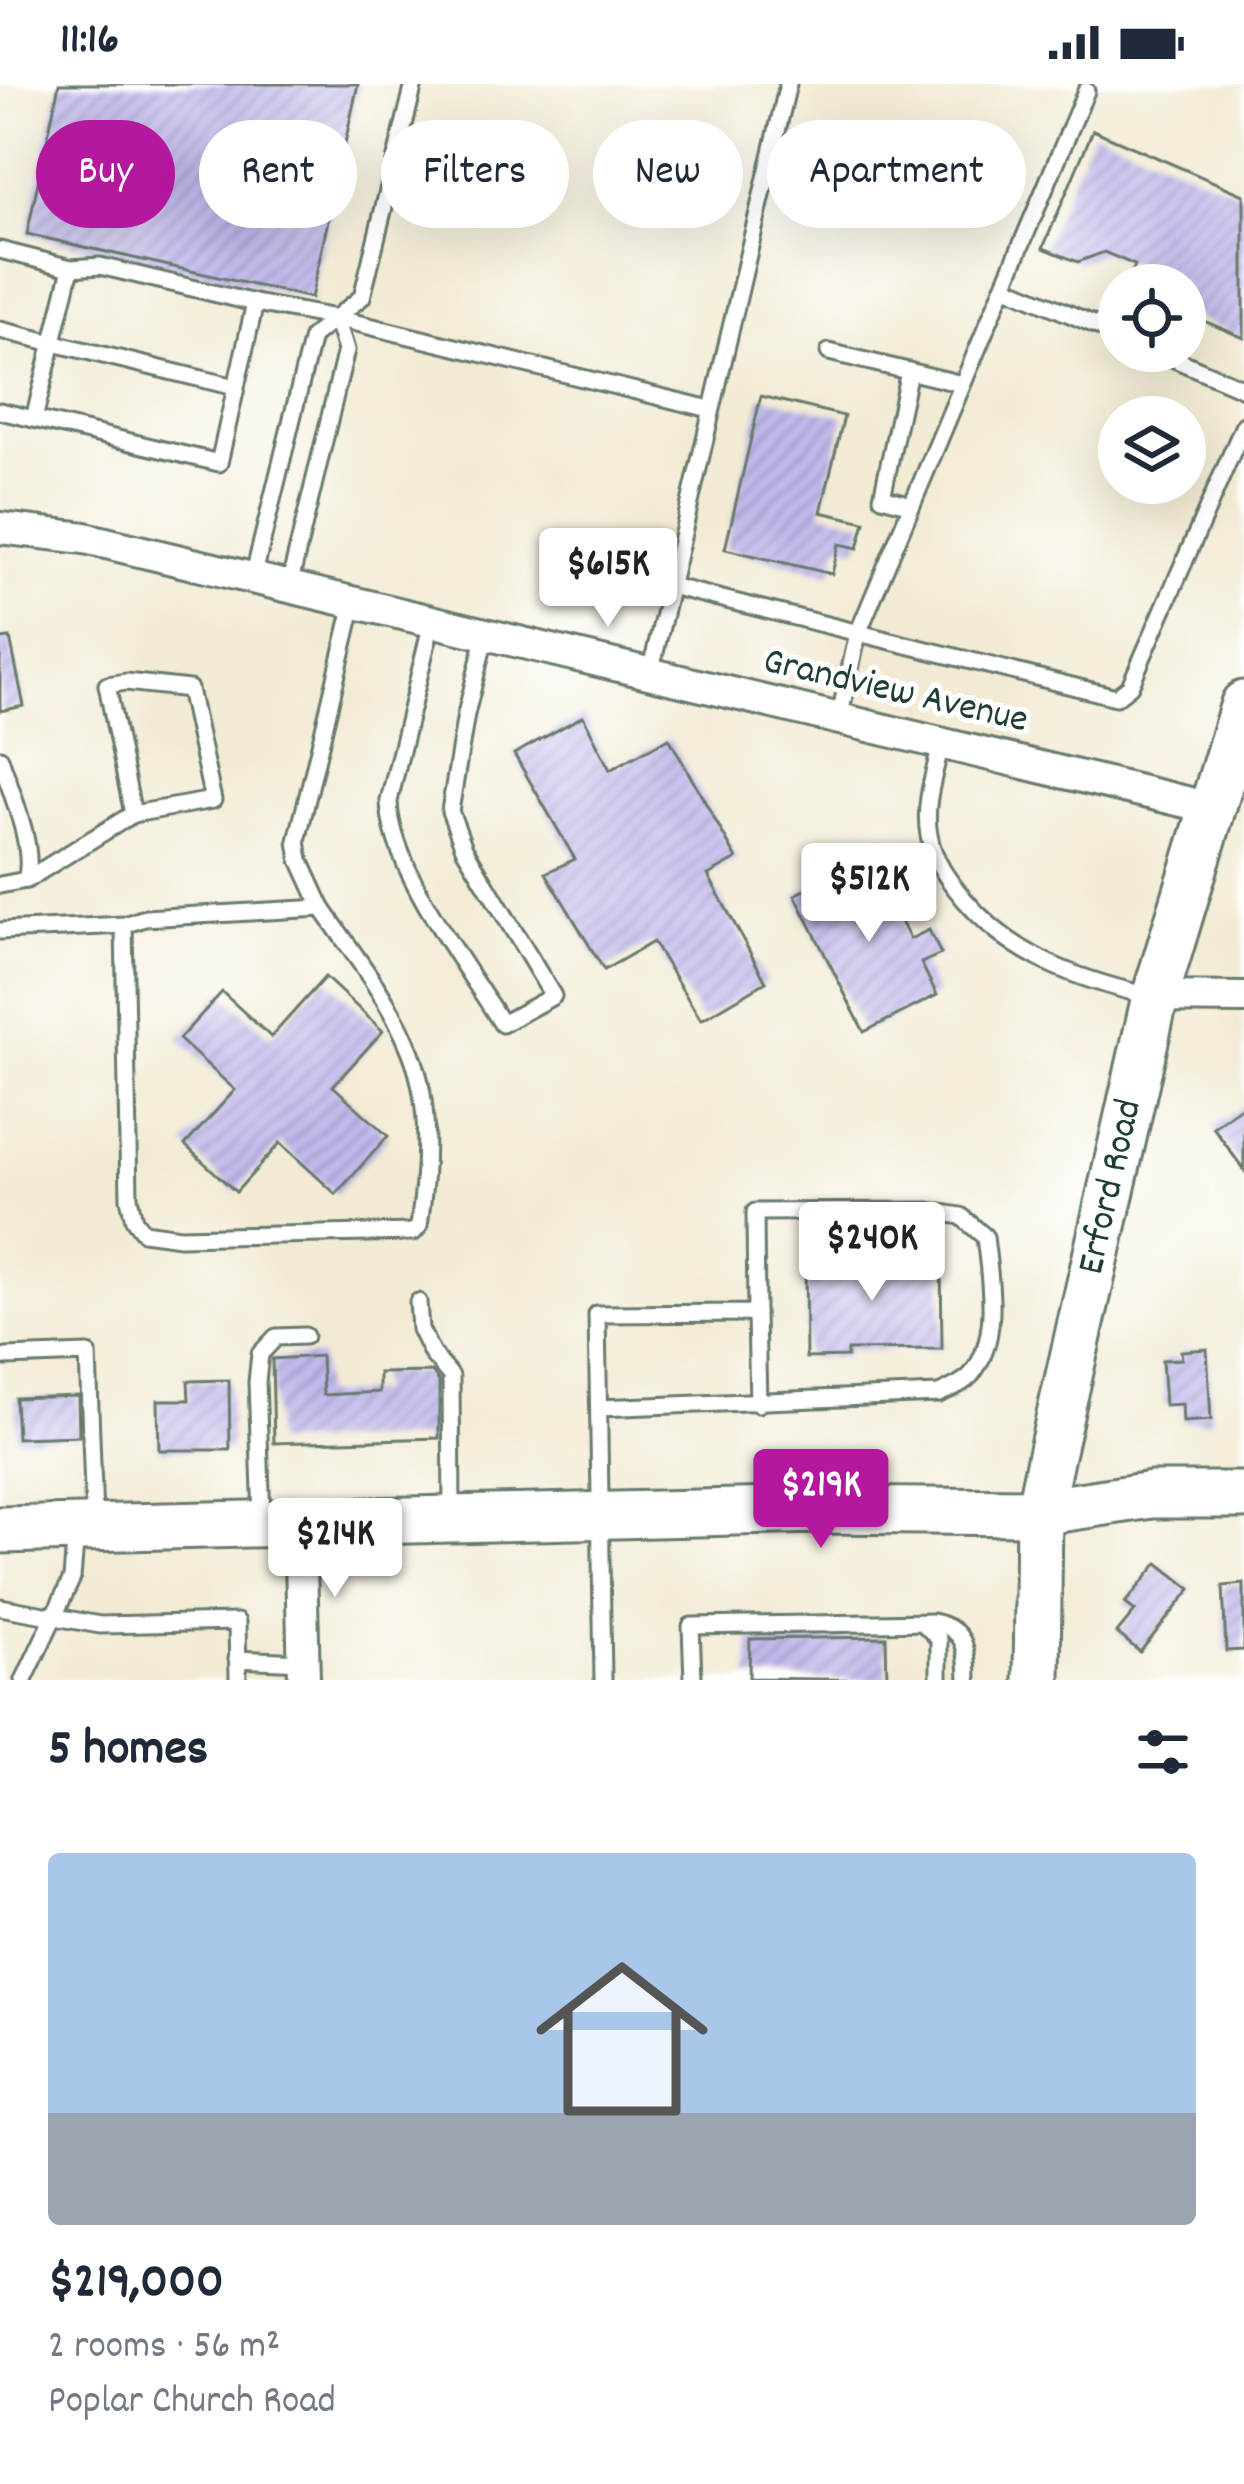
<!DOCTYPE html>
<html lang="en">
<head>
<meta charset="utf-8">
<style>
  body { margin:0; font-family:Dekko,sans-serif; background:#f2f2f3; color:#1f2937; height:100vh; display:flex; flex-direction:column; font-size:45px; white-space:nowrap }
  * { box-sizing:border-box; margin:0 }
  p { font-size:39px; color:#747a83 }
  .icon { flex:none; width:66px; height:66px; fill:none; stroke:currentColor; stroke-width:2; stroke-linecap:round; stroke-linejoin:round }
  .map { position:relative; height:1596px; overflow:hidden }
  .drawer { display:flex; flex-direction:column; background:#fff; flex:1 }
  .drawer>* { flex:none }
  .guide { position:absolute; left:36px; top:36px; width:1173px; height:108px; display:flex; gap:24px }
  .controls { position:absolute; left:1098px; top:180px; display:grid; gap:24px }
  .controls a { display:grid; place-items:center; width:108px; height:108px; border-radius:50%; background:#fff; box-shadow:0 12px 48px #0002; font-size:60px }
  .price { position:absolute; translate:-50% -102px; padding:0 27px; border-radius:12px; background:#fff; color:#222; font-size:39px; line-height:78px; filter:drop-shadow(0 3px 6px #0008) }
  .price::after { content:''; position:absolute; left:50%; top:72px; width:36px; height:27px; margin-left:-18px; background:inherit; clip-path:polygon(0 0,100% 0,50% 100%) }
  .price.selected { background:#b5179e; color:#fff }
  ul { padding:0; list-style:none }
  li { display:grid; align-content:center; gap:24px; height:636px; padding:0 48px }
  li+li { border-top:3px solid #e0e1e3 }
  li span { display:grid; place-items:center; height:372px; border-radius:12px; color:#555 }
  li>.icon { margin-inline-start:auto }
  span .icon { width:216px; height:216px; fill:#fffc; stroke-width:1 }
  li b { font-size:51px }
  h2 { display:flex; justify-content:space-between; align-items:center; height:144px; padding:0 48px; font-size:51px }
  .pill { padding:0 42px; border-radius:54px; background:#fff; box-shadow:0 12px 48px #0002; font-size:42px; line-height:108px }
  .pill.selected { background:#b5179e; color:#fff }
  .status { display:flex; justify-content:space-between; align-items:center; height:84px; padding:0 60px; background:#fff; direction:ltr }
  .status svg { height:33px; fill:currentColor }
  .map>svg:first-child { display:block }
  .building { fill:url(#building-hatch) }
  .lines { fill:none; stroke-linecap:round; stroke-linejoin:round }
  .lane-casing { stroke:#697a6c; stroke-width:21 }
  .street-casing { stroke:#697a6c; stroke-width:36 }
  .secondary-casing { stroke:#697a6c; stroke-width:51 }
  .lane { stroke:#fff; stroke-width:15 }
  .street { stroke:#fff; stroke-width:30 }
  .secondary { stroke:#fff; stroke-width:45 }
  .labels { text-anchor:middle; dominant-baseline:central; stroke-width:10; stroke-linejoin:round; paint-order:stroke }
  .street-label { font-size:39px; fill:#1f3d34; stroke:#fff }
</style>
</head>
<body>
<div class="status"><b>11:16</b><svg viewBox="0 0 49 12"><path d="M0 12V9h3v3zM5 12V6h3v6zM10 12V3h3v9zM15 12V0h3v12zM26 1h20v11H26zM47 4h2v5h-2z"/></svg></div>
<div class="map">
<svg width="1244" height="1596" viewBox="0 0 1244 1596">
  <defs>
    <pattern id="building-hatch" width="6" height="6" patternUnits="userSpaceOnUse" patternTransform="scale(3)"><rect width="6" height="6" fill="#c1b8ec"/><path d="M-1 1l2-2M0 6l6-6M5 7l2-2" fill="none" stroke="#9c97c0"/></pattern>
  </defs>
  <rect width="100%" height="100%" fill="#fff"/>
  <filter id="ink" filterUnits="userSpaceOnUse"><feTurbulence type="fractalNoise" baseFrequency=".00833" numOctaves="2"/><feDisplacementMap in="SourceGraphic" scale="24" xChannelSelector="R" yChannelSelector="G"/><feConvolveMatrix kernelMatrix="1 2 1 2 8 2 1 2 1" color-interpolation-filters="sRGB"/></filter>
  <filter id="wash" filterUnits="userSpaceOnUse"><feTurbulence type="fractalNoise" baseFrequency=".004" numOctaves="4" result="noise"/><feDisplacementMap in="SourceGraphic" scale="48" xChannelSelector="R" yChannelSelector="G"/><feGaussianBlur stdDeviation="2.7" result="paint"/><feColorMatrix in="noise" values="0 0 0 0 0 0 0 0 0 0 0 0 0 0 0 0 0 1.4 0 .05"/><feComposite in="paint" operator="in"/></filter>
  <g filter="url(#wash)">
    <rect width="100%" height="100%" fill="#f2ebd4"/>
    <g id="blocks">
      <g class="building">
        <polygon points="59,0 358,0 311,214 27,150"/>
        <polygon points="1093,46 1244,111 1244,254 1185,229 1185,201 1127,201 1135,181 1104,168 1078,178 1043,164"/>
        <polygon points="761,312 844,332 821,428 865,438 858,464 839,460 832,490 725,465"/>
        <polygon points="10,554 24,622 0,627 0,555"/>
        <polygon points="583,632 610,686 669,654 737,775 708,791 766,898 701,936 653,858 604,886 546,789 575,775 514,670"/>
        <polygon points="869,774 910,855 929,846 941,870 921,879 937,911 864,948 795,811"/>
        <polygon points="325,893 383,947 333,1002 388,1052 336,1110 280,1059 236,1108 185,1061 235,1006 179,955 222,908 271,953"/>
        <polygon points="1244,1021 1244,1086 1213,1043"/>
        <polygon points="941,1171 942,1265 847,1266 847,1273 806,1274 805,1173"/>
        <polygon points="1207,1265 1211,1336 1183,1338 1182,1320 1165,1321 1162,1276 1182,1275 1181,1267"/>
        <polygon points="321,1272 323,1311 379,1308 379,1289 432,1288 439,1297 439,1354 274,1359 272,1275"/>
        <polygon points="229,1296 230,1366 159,1366 158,1316 189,1316 188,1297"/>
        <polygon points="78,1312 79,1352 17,1354 15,1314"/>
        <polygon points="1158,1479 1191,1505 1140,1568 1117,1549 1135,1527 1125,1519"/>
        <polygon points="1244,1500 1244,1566 1226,1567 1223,1502"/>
        <polygon points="886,1553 887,1596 749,1594 750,1555"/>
      </g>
    </g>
  </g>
  <g filter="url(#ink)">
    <use href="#blocks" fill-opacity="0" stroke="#697a6c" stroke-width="3"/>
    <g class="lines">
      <defs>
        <g id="lane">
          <polyline points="0,166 71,184 100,182 255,219 336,234 710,325"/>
          <polyline points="1004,202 1119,251"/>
          <polyline points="0,246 235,303"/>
          <polyline points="1156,267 1244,305"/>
          <polyline points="829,268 962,300"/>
          <polyline points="909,287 882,413 912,421"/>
          <polyline points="0,327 219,379 255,219"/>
          <polyline points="34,335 71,184"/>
          <polyline points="253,494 312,253 362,213 414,0"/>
          <polyline points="289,502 346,266 336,234"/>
          <polyline points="670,502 1116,613 1130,602 1244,341"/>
          <path d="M432,538l-43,179c1,67 77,164 113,223l51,-28 -89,-148 -14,-37 16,-97 20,-80"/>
          <polyline points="650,590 788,0"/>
          <polyline points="839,635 858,549 1086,7"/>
          <path d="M941,660c-6,28 -18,61 -12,91 4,25 19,45 35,64 49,58 113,80 185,97"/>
          <path d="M0,674c10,32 36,90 26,122l-26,5"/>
          <polyline points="26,796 133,730 213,716 189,605 126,598 107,601 133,730"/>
          <polyline points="322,824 300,776 297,757 354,519"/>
          <path d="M0,847l124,-6 21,-7 177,-10c31,45 68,92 88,142 22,54 17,120 9,176l-5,6 -234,5 -37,-5 -9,-12 -5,-22 -5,-273"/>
          <polyline points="418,1218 420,1245 432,1270 451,1292 452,1431"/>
          <polyline points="756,1229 758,1320"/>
          <polyline points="6,1273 88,1270 94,1436"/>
          <path d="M599,1324l340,-14c11,-5 25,-11 32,-19 30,-36 19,-96 14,-138l-24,-21 -32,-5 -174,1 1,101 -159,1 6,366"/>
          <polyline points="262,1435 257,1298 260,1270 276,1253 305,1252"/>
          <polyline points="0,1523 100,1541 237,1538 238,1596"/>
          <polyline points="924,1540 939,1555 939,1596"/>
          <polyline points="237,1575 303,1578"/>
          <polyline points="24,1596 72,1494 76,1447"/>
          <path d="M693,1596l-2,-54 242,-4c34,7 34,28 35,58"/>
        </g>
        <g id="street">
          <polyline points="0,444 85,454 1211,724"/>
          <polyline points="1155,913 1244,914"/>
          <polyline points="300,1437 304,1596"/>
        </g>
        <g id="secondary">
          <polyline points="0,1446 821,1426 1039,1428 1152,1411 1244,1411"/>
          <path id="s1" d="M1037,1596l2,-168 12,-57 104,-458 89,-293"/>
        </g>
      </defs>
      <use href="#lane" class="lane-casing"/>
      <use href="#street" class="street-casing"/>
      <use href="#secondary" class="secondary-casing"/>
      <use href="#lane" class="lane"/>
      <use href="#street" class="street"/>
      <use href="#secondary" class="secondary"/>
    </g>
  </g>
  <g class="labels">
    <g class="street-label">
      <text transform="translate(895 609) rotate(13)">Grandview Avenue</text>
      <text stroke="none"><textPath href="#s1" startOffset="501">Erford Road</textPath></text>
    </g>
  </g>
</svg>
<div class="controls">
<a><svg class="icon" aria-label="locate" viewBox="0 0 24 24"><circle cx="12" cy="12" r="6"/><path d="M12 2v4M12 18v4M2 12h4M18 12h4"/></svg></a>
<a><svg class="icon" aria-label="layers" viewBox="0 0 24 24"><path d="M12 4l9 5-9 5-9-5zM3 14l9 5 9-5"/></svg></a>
</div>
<b class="price" style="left:608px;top:546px">$615K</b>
<b class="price" style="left:869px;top:861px">$512K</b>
<b class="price" style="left:872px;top:1220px">$240K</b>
<b class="price selected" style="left:821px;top:1467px">$219K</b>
<b class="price" style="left:335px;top:1516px">$214K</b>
<div class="guide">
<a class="pill selected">Buy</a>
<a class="pill">Rent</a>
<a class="pill">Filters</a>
<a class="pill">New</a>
<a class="pill">Apartment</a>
</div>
</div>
<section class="drawer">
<h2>5 homes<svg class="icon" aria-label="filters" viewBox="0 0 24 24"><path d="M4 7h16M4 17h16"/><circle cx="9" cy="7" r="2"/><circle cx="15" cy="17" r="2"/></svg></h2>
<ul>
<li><span style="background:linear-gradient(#a9c7e8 70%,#9aa5b1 0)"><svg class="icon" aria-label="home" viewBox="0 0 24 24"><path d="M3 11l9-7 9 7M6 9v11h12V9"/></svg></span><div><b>$219,000</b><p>2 rooms · 56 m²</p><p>Poplar Church Road</p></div></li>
</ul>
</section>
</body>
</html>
